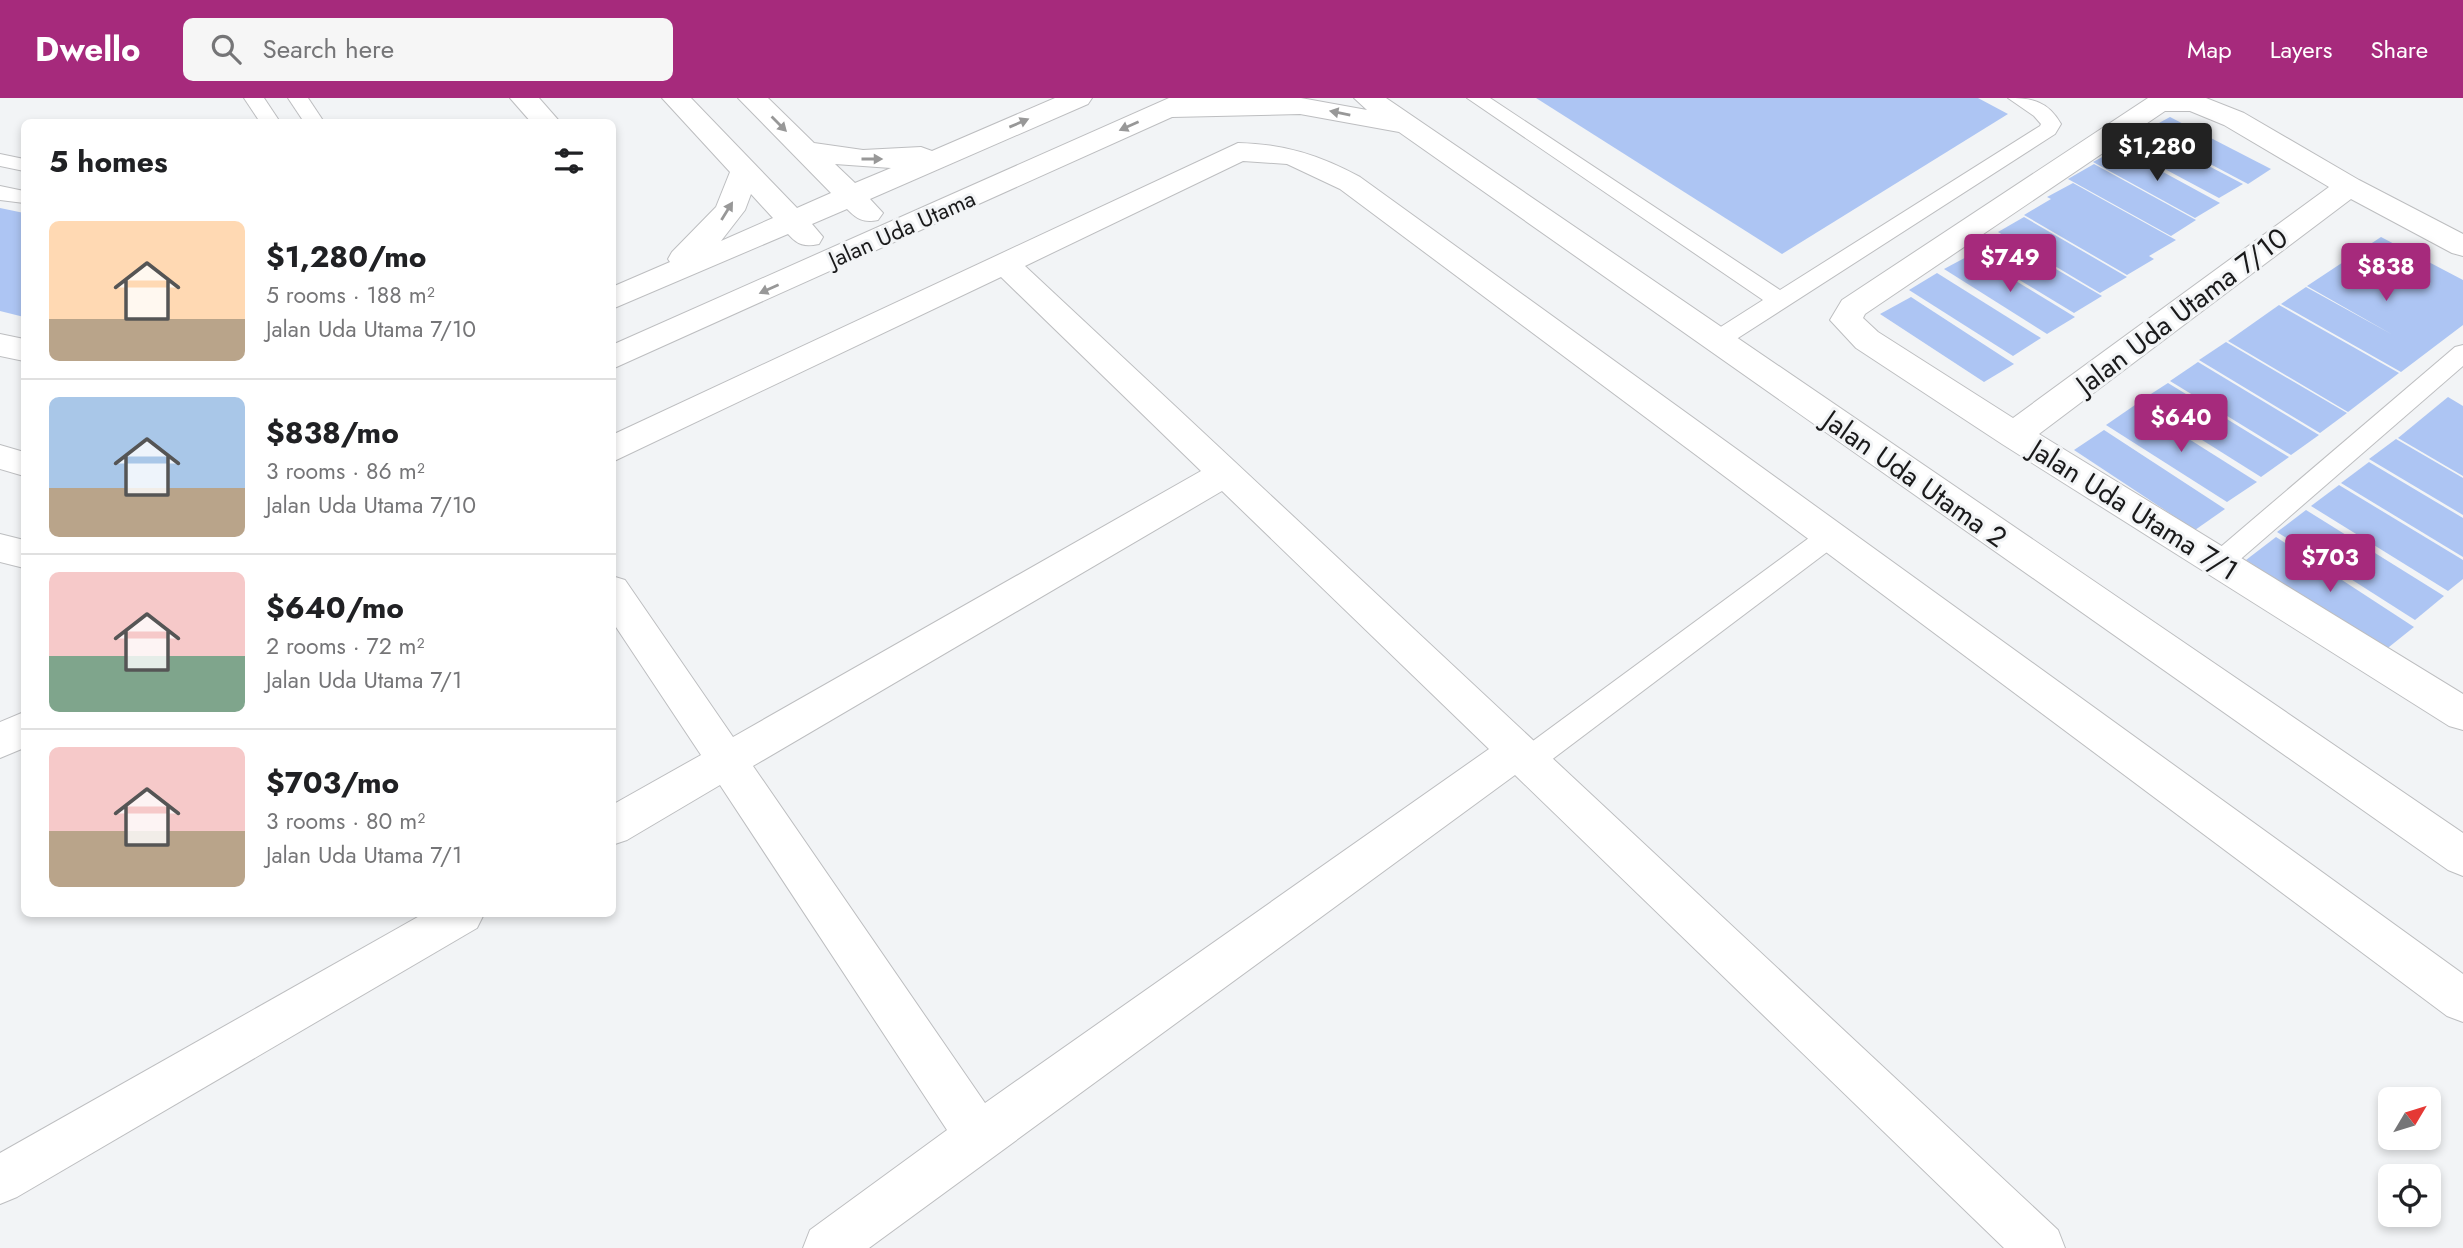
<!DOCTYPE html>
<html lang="en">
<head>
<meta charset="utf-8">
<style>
  body { margin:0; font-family:Jost,sans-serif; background:#f6f6f6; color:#202124; height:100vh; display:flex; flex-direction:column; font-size:26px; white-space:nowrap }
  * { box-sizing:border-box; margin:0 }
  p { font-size:23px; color:#757577 }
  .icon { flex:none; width:38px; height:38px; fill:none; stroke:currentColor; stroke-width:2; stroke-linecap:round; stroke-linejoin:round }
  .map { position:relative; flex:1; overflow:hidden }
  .details { position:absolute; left:21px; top:21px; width:595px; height:798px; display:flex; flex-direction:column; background:#fff; border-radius:10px; box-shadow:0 4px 10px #0003 }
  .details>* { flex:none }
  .needle { width:46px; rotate:52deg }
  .fabs { position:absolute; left:2378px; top:989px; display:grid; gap:14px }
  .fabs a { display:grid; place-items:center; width:63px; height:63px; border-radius:10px; background:#fff; box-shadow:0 4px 10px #0003; font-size:35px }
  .price { position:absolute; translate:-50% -60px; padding:0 16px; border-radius:7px; background:#a62a7c; color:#fff; font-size:23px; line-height:46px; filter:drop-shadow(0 2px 4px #0008) }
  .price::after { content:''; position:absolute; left:50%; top:42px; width:21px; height:16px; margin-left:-10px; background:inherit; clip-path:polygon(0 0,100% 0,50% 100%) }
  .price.on { background:#222; color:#fff }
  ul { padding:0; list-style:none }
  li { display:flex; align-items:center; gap:21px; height:175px; padding:0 28px }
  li+li { border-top:2px solid #e0e0e0 }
  li span { display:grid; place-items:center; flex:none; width:196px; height:140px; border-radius:10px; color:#555 }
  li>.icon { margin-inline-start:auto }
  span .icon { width:84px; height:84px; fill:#fffc; stroke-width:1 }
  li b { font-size:30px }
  h2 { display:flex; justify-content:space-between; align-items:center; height:84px; padding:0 28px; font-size:30px }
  header { display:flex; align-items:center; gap:42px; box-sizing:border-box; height:98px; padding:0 35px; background:#a62a7c; color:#fff }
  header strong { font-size:33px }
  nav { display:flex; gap:38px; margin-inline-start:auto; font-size:24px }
  .search { width:490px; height:63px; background:#f6f6f6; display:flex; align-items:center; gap:18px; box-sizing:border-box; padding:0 24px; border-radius:10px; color:#757577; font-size:26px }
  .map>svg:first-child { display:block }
  .building { fill:#adc5f3 }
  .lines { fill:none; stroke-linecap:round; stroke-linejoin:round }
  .lane-casing { stroke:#bdbec0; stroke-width:2 }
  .street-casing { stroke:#bdbec0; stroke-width:2 }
  .secondary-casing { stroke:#bdbec0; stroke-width:2 }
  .lane { fill:#fff; fill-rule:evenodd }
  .street { fill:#fff; fill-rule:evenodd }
  .secondary { fill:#fff; fill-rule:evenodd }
  .oneway { fill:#989898 }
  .labels { text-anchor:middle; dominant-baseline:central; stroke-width:6; stroke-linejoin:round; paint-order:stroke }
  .far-street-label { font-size:23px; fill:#1a1a1b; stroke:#f2f4f6 }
  .street-label { font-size:28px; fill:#1a1a1b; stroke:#f2f4f6 }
</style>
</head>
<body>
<header>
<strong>Dwello</strong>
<div class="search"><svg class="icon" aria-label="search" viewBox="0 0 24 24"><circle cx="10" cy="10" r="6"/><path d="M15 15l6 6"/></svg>Search here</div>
<nav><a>Map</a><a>Layers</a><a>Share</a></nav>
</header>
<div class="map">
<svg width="2463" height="1150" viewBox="0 0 2463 1150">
  <rect width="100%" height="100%" fill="#f2f4f6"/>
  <g class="building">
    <polygon points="1536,0 1978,0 2008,16 1782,156"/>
    <polygon points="2170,19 2271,71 2248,86 2146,32"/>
    <polygon points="2142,33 2243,86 2219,100 2118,46"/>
    <polygon points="2119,50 2220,105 2195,120 2093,64"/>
    <polygon points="2094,66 2196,122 2171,138 2068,81"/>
    <polygon points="2073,85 2176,142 2149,158 2154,161 2127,177 2024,117 2051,101 2047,99"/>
    <polygon points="0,110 24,115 24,219 0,213"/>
    <polygon points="2024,119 2127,179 2100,195 1998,134"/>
    <polygon points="1998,137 2102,198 2074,215 1970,152"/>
    <polygon points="2381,139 2463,182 2463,227 2401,274 2281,206 2306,189 2393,237 2307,188"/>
    <polygon points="1972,156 2075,219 2047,236 1944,171"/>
    <polygon points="1937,175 2041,240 2013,258 1909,192"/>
    <polygon points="1911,199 2014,266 1984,284 1880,216"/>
    <polygon points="2279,207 2399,275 2348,314 2228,243"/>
    <polygon points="2226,244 2347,315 2320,335 2199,262"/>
    <polygon points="2198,264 2319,337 2291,357 2170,283"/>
    <polygon points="2168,285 2289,359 2261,379 2140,303"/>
    <polygon points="2448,299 2463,308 2463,378 2398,340"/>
    <polygon points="2135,307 2257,384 2227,404 2106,327"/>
    <polygon points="2104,332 2225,411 2195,432 2074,352"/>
    <polygon points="2396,341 2463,380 2463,417 2369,361"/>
    <polygon points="2369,364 2463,420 2463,459 2341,385"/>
    <polygon points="2339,387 2463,462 2463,481 2448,493 2311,408"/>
    <polygon points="2306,412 2444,498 2415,522 2277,434"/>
    <polygon points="2276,439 2414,529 2384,553 2246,462"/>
  </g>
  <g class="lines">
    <defs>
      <g id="lane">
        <polygon points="244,0 264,0 280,24 260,24"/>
        <polygon points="288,0 308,0 324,24 304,24"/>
        <path d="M1467,0h23l290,192 260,-164 1,-2 -7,-8 -26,-18c24,0 40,3 53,26l-6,10 -331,213 -8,2 -8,-2 -4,-6 4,-6 55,-35z"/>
        <polygon points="0,56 24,61 24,73 0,68"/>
        <polygon points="0,88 24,93 24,105 0,102"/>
        <polygon points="2463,247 2463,268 2228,472 2219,475 2210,472 2206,465 2210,458 2455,249"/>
        <polygon points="1830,428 1839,431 1843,438 1839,445 1538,672 1528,676 1518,672 1513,663 1518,654 1821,431"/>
      </g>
      <g id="street">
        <polygon points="510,0 539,0 560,24 531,24"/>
        <path d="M2148,0h58l38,15 115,67 104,54v22l-11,-3 -101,-54 -312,235 424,260v36l-14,-4 -447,-282 -146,-96 -26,-28 12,-20zM2165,13h25l34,14 105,62 -316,231 -135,-86 -15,-14 2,-4z"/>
        <path d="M1238,45c46,1 82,12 122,34l1103,797v48l-16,-6 -1107,-827 -53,-25 -44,-3 -218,105 1033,964 7,18h-61l-489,-473 -646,473h-66l7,-18 137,-100 -227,-345 -93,55 -15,5v-40l89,-50 -89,-134v-45l13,4 108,157 468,-266 -200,-194 -389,185v-27zM1222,393l267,258 -504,354 -232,-337z"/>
        <polygon points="0,236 24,241 24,263 0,258"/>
        <polygon points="24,614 24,650 0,660 0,624"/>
        <polygon points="423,816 484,816 477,830 17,1099 0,1106 0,1055"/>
      </g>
      <g id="secondary">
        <path d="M662,0h29l106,110 34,-15 -93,-95h30l46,45 49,7 58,-3 11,4 123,-53h37l-4,6 -218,95 13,14 -5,7c-15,3 -21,-1 -31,-11l-35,15 11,13 -4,7c-15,3 -21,1 -31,-10l-176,75v-22l58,-25 -2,-3 4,-7 44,-45 14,-35zM835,66l56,4 -36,15zM751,96l22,24 -52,23 24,-31z"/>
        <polygon points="1169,0 1301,0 1367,12 1354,0 1386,0 2463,735 2463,778 2448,772 1399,34 1300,16 1172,19 612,271 612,247"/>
        <polygon points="0,347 24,354 24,378 0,371"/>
        <polygon points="0,436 24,442 24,470 0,464"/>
      </g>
    </defs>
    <use href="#lane" class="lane-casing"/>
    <use href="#street" class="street-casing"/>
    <use href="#secondary" class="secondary-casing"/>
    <use href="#lane" class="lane"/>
    <use href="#street" class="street"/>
    <use href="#secondary" class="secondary"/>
  </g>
  <defs><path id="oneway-solid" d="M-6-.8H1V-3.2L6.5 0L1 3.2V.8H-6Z" transform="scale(1.75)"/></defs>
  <g class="oneway">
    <use href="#oneway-solid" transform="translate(1340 15) rotate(-169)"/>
    <use href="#oneway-solid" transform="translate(1019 25) rotate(-23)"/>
    <use href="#oneway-solid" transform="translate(779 26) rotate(45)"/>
    <use href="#oneway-solid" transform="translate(1129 28) rotate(156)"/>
    <use href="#oneway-solid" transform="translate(872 61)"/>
    <use href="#oneway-solid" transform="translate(727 113) rotate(-58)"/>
    <use href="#oneway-solid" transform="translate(769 191) rotate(156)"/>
  </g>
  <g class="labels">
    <g class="far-street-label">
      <text transform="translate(902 131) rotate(-24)">Jalan Uda Utama</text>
    </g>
    <g class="street-label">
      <text transform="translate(2182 213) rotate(-37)">Jalan Uda Utama 7/10</text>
      <text transform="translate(1915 381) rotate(35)">Jalan Uda Utama 2</text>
      <text transform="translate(2134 412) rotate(32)">Jalan Uda Utama 7/1</text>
    </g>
  </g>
</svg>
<div class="fabs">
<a><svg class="needle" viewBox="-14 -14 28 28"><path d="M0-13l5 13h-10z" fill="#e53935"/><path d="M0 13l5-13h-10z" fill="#757577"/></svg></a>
<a><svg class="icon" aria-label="locate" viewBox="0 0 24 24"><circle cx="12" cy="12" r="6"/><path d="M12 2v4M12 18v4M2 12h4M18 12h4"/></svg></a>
</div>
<b class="price on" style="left:2157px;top:85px">$1,280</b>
<b class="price" style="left:2010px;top:196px">$749</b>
<b class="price" style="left:2386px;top:205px">$838</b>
<b class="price" style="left:2181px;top:356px">$640</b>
<b class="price" style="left:2330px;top:496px">$703</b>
<section class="details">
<h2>5 homes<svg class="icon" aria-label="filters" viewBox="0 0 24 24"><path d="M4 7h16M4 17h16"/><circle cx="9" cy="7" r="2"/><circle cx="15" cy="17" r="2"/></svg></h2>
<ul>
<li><span style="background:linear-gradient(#ffd9b3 70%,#b9a48a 0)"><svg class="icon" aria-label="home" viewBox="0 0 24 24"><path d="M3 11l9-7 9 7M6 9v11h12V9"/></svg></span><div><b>$1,280/mo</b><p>5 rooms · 188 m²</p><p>Jalan Uda Utama 7/10</p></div></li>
<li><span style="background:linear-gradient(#a9c7e8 65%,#b9a48a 0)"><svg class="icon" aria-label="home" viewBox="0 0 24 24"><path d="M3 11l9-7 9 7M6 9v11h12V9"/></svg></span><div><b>$838/mo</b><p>3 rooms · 86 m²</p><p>Jalan Uda Utama 7/10</p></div></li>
<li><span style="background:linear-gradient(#f6c9c9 60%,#7fa58c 0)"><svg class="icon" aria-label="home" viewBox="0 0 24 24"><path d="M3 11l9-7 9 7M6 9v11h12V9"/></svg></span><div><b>$640/mo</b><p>2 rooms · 72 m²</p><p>Jalan Uda Utama 7/1</p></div></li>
<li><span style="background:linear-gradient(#f6c9c9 60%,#b9a48a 0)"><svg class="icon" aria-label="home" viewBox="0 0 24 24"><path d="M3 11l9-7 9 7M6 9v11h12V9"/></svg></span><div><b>$703/mo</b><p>3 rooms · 80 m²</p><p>Jalan Uda Utama 7/1</p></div></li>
</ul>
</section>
</div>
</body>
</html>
